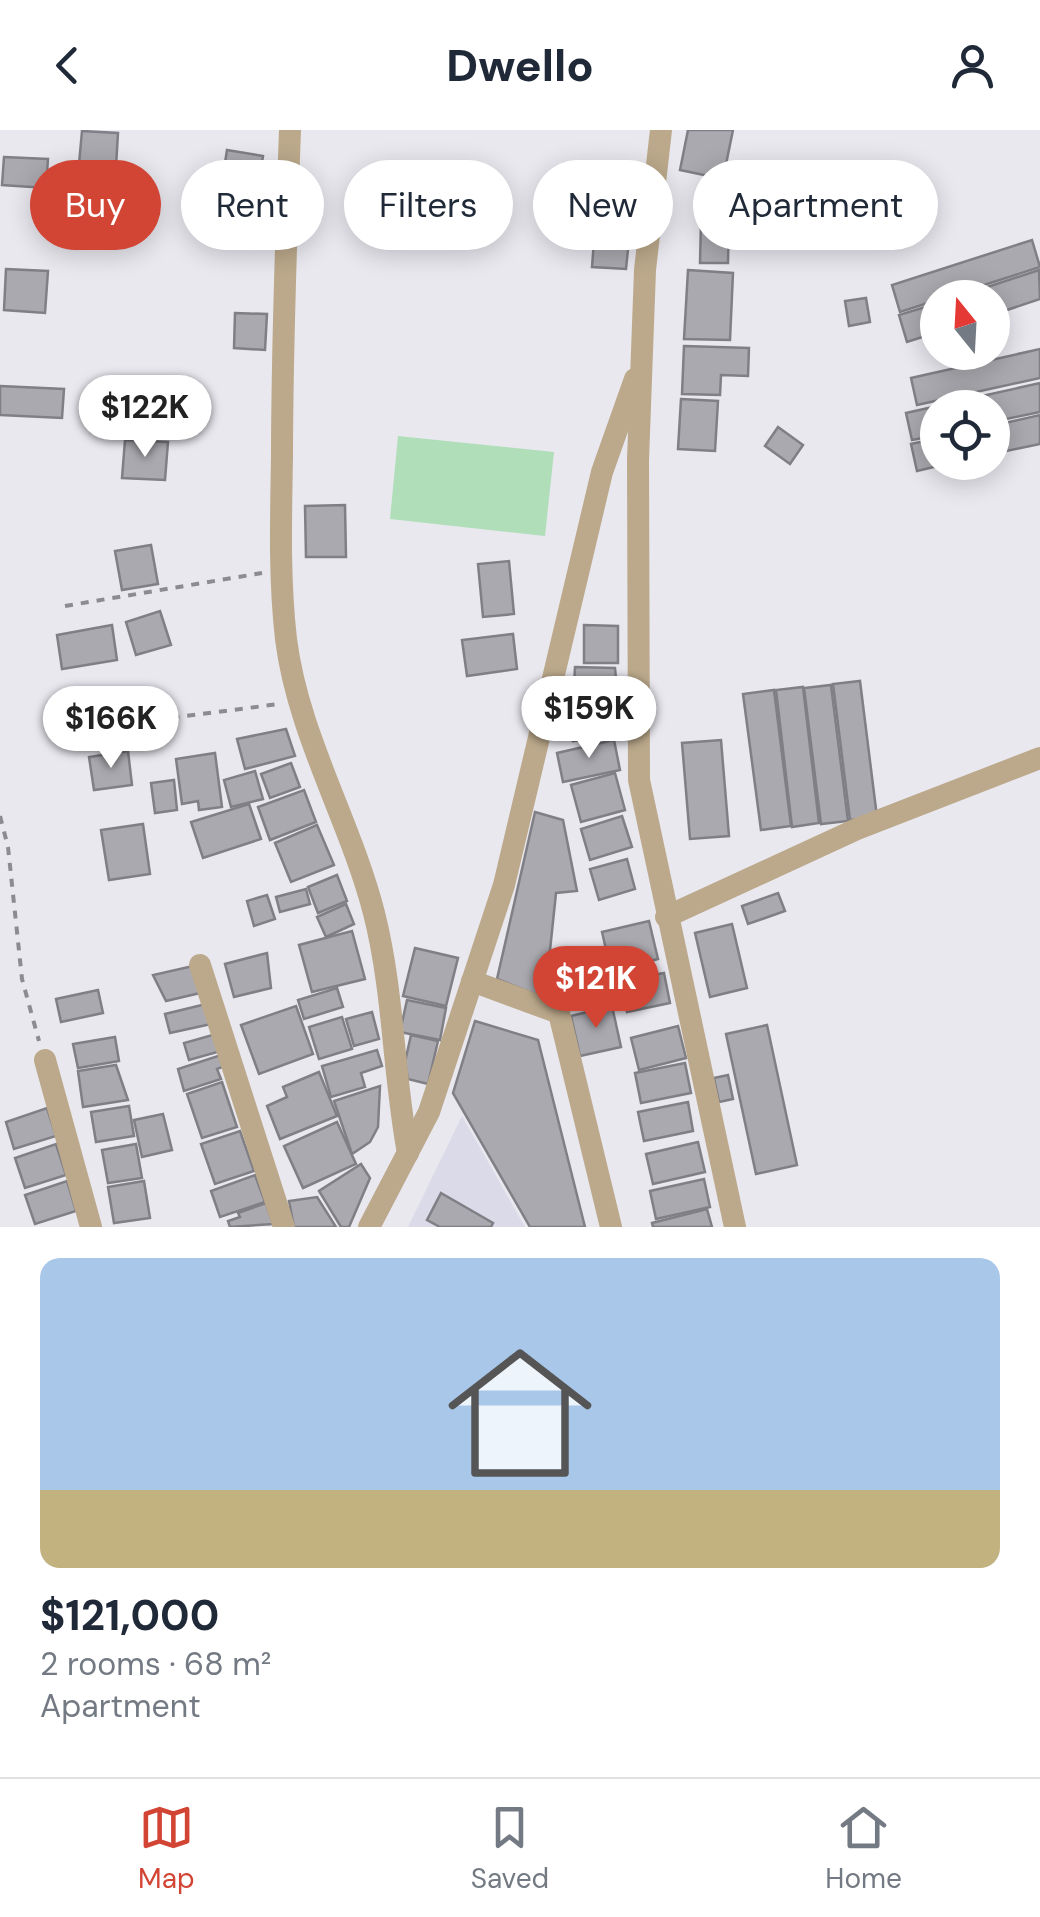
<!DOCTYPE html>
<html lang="en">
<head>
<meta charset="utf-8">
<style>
  body { margin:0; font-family:"DM Sans",sans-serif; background:#f6f6f7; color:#1f2937; height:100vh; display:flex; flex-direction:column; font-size:38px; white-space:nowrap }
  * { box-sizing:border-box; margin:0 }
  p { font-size:32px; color:#747a83 }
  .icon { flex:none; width:55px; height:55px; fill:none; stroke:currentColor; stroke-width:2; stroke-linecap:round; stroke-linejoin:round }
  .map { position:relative; height:1097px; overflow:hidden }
  .side { display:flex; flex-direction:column; background:#fff; flex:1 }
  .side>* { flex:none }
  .top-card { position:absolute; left:30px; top:30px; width:980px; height:90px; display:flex; gap:20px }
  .needle { width:65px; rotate:342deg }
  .controls { position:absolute; left:920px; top:150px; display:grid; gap:20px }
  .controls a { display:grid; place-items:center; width:90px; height:90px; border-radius:50%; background:#fff; box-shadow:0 5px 25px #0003; font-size:50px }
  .price { position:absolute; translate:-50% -85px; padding:0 22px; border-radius:35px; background:#fff; color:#222; font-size:32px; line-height:65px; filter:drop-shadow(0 2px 5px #0008) }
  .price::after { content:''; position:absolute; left:50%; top:60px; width:30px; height:22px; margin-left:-15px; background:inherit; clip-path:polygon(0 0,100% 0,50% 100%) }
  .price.current { background:#d24535; color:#fff }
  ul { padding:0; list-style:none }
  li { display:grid; align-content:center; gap:20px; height:530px; padding:0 40px }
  li span { display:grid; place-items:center; height:310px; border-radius:20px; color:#555 }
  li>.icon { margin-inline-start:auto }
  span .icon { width:180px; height:180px; fill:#fffc; stroke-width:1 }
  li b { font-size:42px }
  .chip { padding:0 35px; border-radius:45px; background:#fff; box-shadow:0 5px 25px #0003; font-size:35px; line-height:90px }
  .chip.current { background:#d24535; color:#fff }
  header { display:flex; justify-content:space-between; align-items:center; height:130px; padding:0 40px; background:#fff; font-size:45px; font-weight:800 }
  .tab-bar { display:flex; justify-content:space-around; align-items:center; height:140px; border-top:2px solid #e0e1e3; background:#fff; font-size:28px; color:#747a83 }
  .tab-bar a { display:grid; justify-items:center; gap:5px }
  .tab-bar .current { color:#d24535 }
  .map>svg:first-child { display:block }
  .built { fill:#dbdae8 }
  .green { fill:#b0deb9 }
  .building { fill:#a9a9af; stroke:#807f85; stroke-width:2.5 }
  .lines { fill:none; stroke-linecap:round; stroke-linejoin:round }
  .path { stroke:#8b8b90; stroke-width:4; stroke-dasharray:8 8; stroke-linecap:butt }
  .minor { stroke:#bca98b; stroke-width:22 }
</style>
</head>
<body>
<header><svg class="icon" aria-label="back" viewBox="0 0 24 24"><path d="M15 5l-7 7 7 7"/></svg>Dwello<svg class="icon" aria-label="person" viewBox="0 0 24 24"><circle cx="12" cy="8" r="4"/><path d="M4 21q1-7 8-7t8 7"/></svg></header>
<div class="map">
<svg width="1040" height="1097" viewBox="0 0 1040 1097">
  <rect width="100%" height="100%" fill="#e9e8ef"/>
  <polygon class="built" points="462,986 525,1097 408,1097"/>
  <polygon class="green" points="398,306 554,322 545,406 390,389"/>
  <g class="building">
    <polygon points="688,0 733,0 723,49 680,40"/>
    <polygon points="82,1 118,3 116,37 79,34"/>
    <polygon points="227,20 263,26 258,58 222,52"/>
    <polygon points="4,27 48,29 46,58 2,55"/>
    <polygon points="57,74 85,76 84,98 55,96"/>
    <polygon points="701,91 729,91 728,133 700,133"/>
    <polygon points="595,97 630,100 626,139 592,137"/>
    <polygon points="1032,110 1040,137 900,182 892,155"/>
    <polygon points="6,139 48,141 45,183 4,180"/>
    <polygon points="688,140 733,143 730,210 684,209"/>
    <polygon points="1039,140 1040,169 992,185 992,168 954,168"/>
    <polygon points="866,168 870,192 849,196 845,171"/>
    <polygon points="938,173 938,202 907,212 899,185"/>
    <polygon points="235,183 267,184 265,220 234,218"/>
    <polygon points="684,216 749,218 748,246 721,245 720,265 682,264"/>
    <polygon points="1040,219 1040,248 917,275 911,248"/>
    <polygon points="1040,253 1040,282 992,292 992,278 938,278 938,305 912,310 906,283"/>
    <polygon points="0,256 64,259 62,288 0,285"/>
    <polygon points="135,260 175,265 171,299 136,295"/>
    <polygon points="681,269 718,271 715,321 678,319"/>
    <polygon points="1040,285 1040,314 992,324 992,296"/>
    <polygon points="778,297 803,315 790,334 765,316"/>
    <polygon points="938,308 938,332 955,332 917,341 911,314"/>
    <polygon points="125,310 168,312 165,350 122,348"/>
    <polygon points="345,375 346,427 306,427 305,376"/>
    <polygon points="151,415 158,454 122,460 115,421"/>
    <polygon points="509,431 514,484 483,487 478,434"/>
    <polygon points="160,481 171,515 136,525 126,492"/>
    <polygon points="112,495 117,530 62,539 57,505"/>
    <polygon points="584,495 618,496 618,533 584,533"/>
    <polygon points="513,504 517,539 467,546 462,510"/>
    <polygon points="575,537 615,538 617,559 573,573"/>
    <polygon points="860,551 877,687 850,690 833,554"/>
    <polygon points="831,555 848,691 821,694 804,558"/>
    <polygon points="803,557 819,693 792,697 776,560"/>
    <polygon points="774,560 791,696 761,700 743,564"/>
    <polygon points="611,574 614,606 573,611 570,579"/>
    <polygon points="286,599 295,626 245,639 237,609"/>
    <polygon points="614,610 620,640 563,652 557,623"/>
    <polygon points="721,610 729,706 690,709 682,613"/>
    <polygon points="128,621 132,655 94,660 89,627"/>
    <polygon points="215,623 222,677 199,680 198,671 182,674 176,629"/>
    <polygon points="291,633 300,657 270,668 261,644"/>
    <polygon points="255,641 263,669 231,677 224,650"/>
    <polygon points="615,643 625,680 581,692 571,655"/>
    <polygon points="174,650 177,680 155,683 151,653"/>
    <polygon points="304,660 316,692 270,710 258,677"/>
    <polygon points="249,674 261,709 203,728 191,692"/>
    <polygon points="535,682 563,690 577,761 556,763 545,868 497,849"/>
    <polygon points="622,686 632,717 590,730 581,699"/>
    <polygon points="143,694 150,744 109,750 101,700"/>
    <polygon points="317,695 334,735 291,752 275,713"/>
    <polygon points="627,729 635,759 599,770 590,739"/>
    <polygon points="337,745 347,771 318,783 308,757"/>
    <polygon points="306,759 310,774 280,782 276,767"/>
    <polygon points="778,763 785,781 748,794 742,776"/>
    <polygon points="267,765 275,789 254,796 247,771"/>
    <polygon points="346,774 354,794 326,807 317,787"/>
    <polygon points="649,791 658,829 611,841 602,802"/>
    <polygon points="732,794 747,858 710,867 695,803"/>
    <polygon points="352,801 365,849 312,862 299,815"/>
    <polygon points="415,818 458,828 446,876 403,866"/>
    <polygon points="267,823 271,858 234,867 225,834"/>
    <polygon points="193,836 200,863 166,871 153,845"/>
    <polygon points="664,843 670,873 627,882 621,851"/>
    <polygon points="337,858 343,877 304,889 298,870"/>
    <polygon points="98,860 103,883 61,892 56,869"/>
    <polygon points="407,870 446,878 440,910 400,902"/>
    <polygon points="206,874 211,894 170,903 165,884"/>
    <polygon points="296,876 313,924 259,944 241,895"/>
    <polygon points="612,876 621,917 580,926 571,886"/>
    <polygon points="372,882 379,909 354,916 346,889"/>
    <polygon points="342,887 352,919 319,929 309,897"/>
    <polygon points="475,891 538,910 585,1097 530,1097 453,963"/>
    <polygon points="767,895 797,1035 756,1044 726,904"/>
    <polygon points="678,896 686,928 639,940 631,908"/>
    <polygon points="216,904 221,921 189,930 184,913"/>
    <polygon points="411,905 438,911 428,954 408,949 405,932"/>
    <polygon points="115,907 119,931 78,938 73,914"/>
    <polygon points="377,920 382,936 361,943 365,957 331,967 322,936"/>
    <polygon points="221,925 225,936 217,939 221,949 184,961 178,939"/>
    <polygon points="685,933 691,963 641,973 635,943"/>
    <polygon points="116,935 128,970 83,977 78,941"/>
    <polygon points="319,942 337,986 280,1009 267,976 287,967 283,957"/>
    <polygon points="728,945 733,969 719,972 714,948"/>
    <polygon points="222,952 237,997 202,1008 187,964"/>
    <polygon points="380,956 378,997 370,1012 352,1024 334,971"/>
    <polygon points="688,972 693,1001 644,1011 638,982"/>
    <polygon points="129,976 134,1006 96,1012 91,982"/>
    <polygon points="47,978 56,1006 14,1019 6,992"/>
    <polygon points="163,984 172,1020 142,1027 134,990"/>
    <polygon points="337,992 356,1034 303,1058 284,1016"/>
    <polygon points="240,1001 254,1041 215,1054 201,1014"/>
    <polygon points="698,1012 705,1042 653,1054 646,1024"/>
    <polygon points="56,1014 66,1045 25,1058 15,1028"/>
    <polygon points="136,1014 142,1048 108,1053 102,1020"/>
    <polygon points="361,1034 370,1048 349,1097 341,1097 319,1061"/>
    <polygon points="255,1045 265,1072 220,1087 211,1061"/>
    <polygon points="704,1049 710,1077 656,1089 650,1061"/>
    <polygon points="67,1051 76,1081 35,1094 25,1065"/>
    <polygon points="144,1051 150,1088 114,1093 108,1057"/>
    <polygon points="441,1063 493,1093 491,1097 440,1097 427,1090"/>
    <polygon points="317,1067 336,1097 294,1097 289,1071"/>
    <polygon points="266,1073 273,1094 230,1097 228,1091 240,1087 238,1083"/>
    <polygon points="707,1079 712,1097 653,1097 652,1093"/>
  </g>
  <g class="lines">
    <g class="path">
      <polyline points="65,476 262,443"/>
      <polyline points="92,598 279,574"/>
      <polyline points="0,686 8,717 22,849 39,911"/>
    </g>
    <g class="minor">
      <path d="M290,0c-4,109 -8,217 -8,327 -1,60 -3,121 4,182 12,96 64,181 88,274 20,79 19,160 34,240"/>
      <polyline points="661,0 645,140 638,330 639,650 735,1097"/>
      <polyline points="666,787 857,699 1040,628"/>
      <polyline points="200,835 284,1097"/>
      <polyline points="472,851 559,883 611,1097"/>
      <polyline points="45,930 91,1097"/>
      <polyline points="369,1097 429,982 504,755 602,342 635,249"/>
    </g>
  </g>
</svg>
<div class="controls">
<a><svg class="needle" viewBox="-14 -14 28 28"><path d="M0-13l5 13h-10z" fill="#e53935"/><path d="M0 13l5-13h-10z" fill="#747a83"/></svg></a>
<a><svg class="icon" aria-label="locate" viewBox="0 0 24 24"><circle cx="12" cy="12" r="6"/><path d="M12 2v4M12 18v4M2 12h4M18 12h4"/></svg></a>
</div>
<b class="price" style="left:145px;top:330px">$122K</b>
<b class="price" style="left:589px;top:631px">$159K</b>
<b class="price" style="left:111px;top:641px">$166K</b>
<b class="price current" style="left:596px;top:901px">$121K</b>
<div class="top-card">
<a class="chip current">Buy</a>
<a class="chip">Rent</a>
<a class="chip">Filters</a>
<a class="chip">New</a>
<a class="chip">Apartment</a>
</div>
</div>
<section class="side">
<ul>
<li><span style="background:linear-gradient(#a9c7e8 75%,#c2b280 0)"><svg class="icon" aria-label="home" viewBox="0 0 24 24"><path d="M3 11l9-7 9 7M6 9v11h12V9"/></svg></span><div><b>$121,000</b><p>2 rooms · 68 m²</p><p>Apartment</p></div></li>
</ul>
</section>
<nav class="tab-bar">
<a class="current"><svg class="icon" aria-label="map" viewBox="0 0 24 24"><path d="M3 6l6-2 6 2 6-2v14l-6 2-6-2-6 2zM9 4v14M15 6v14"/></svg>Map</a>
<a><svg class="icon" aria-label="saved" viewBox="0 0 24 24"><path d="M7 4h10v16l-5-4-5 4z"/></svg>Saved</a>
<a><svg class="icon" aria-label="home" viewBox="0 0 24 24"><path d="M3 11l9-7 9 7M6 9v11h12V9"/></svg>Home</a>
</nav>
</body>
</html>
